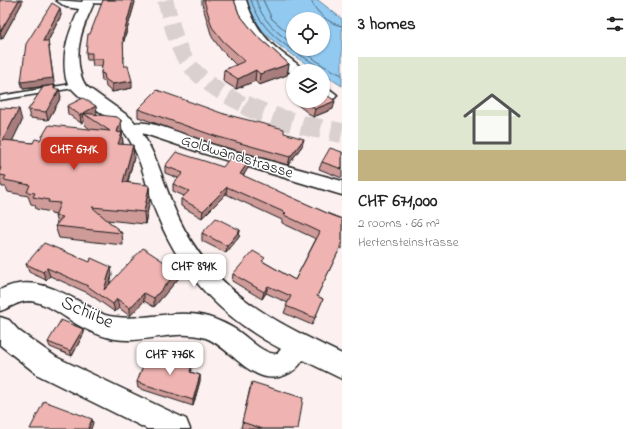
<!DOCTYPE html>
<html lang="en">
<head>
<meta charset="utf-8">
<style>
  body { margin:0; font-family:"Indie Flower",sans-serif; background:#f6f6f6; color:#222; height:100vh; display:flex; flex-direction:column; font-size:15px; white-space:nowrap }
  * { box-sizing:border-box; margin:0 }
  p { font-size:13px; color:#767676 }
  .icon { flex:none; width:22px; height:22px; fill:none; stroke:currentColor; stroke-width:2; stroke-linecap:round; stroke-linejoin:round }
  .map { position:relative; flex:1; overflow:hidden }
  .sheet { display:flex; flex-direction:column; background:#fff; width:300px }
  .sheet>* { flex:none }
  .buttons { position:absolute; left:286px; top:12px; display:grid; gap:8px }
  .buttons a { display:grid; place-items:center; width:44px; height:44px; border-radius:50%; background:#fff; box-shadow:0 1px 3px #0004; font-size:20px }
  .price { position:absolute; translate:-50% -34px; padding:0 9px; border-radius:8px; background:#fff; color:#222; font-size:13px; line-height:26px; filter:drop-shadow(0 1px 2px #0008) }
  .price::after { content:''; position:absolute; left:50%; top:24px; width:12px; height:9px; margin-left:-6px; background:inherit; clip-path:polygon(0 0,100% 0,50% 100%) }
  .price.selected { background:#c8321e; color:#fff }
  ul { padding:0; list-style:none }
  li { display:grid; align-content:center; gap:8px; height:212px; padding:0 16px }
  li+li { border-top:1px solid #e0e0e0 }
  li span { display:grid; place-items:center; height:124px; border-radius:0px; color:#555 }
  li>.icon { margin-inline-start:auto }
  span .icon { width:72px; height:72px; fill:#fffc; stroke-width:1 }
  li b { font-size:17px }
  h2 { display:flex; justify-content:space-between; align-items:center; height:48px; padding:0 16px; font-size:17px }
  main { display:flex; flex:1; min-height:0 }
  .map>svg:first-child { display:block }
  .water { fill:#91c9f0; stroke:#62849b; fill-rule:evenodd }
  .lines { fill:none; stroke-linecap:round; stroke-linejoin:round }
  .shore { stroke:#4b6171; stroke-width:1 }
  .secondary-tunnel-far1 { stroke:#dad0d0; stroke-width:16; stroke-dasharray:16 8; stroke-linecap:butt }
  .secondary-tunnel { stroke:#dad0d0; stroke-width:20; stroke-dasharray:20 10; stroke-linecap:butt }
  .lane-casing { stroke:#1c1c1c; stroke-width:3 }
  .street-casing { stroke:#1c1c1c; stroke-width:3 }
  .lane { fill:#fff; fill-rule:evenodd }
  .street { fill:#fff; fill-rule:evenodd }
  .wall { fill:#ce9b99; stroke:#1c1c1c }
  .shaded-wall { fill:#a77e7d; stroke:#1c1c1c }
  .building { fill:#efb4b2; stroke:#1c1c1c }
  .labels { text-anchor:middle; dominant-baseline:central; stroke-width:3; stroke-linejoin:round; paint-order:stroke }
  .street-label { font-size:16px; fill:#1c1c1c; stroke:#fff }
  .near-street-label { font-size:19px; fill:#1c1c1c; stroke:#fff }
</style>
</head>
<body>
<main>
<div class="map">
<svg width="342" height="429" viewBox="0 0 342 429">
  <rect width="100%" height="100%" fill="#fcf0f0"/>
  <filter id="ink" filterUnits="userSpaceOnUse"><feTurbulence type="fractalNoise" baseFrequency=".025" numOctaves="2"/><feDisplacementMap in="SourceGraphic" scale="8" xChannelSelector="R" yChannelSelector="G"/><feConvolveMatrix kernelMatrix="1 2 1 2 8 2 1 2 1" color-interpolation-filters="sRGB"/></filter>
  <g filter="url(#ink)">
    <path class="water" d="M247,0h71l24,19v67l-19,-12v-3h-5c-28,-18 -63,-35 -71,-71zM293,19h30v30h-30z"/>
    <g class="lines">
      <g class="shore">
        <path d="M251,0c11,34 38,48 67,66l2,5"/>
        <path d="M256,0c6,20 20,32 37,44"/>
        <polyline points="263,0 272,19 293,37"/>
        <path d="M311,0c4,12 18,24 31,26"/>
        <polyline points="300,49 324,66 342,75"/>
      </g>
      <path class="secondary-tunnel-far1" d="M165,0c5,16 8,32 14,47 12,29 41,46 68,59"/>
      <path class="secondary-tunnel" d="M245,105c30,15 64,22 97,28"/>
      <defs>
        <g id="lane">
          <polygon points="87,0 114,0 117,2 114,4 89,3 87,2"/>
          <polygon points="77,83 81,85 80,87 0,100 0,96"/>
        </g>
        <g id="street">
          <path d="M56,0l26,2 1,-2h12c-5,13 -13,27 -15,41 -3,13 -2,34 6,45l45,32 4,5c16,-4 62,17 79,22 43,13 86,24 128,36v14l-140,-42 -60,-20c17,26 23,56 36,84 37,77 92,102 164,137v25l-39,-19c-5,8 -10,12 -18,15 -32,13 -53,-27 -79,-37 -30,-10 -61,6 -91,1 -13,-2 -26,-8 -37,-14 -15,-9 -32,-23 -49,-24 -11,0 -19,7 -29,10v-21c38,-20 71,9 105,25 34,9 69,-8 103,2 10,3 21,8 30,14 12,8 24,23 39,23l4,-5c-58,-31 -99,-72 -124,-134 -11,-26 -14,-55 -30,-79 -12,-18 -57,-40 -61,-57 -5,-28 3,-46 13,-70l-13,-2z"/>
          <path d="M234,0h12c7,23 18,39 36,53 8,6 17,11 22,18h-11v3h-1c-29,-22 -49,-38 -58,-74z"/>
          <polygon points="323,86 328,88 337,95 335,98 329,100 323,98"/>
          <polygon points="0,317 9,320 19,331 56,357 186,419 190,429 147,429 38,375 0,345"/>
        </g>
      </defs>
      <use href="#lane" class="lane-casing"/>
      <use href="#street" class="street-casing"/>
      <use href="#lane" class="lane"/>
      <use href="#street" class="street"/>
    </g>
    <g class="wall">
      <polygon points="0,0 22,3 2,39 0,39"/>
      <polygon points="202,0 234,0 239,14 256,35 289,64 287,75 259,85 255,81 236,89 223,81 224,70 236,65 222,51 212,37 202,4"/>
      <polygon points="135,2 123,44 124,66 132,88 112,92 106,87 105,81 102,81 101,73 102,66 93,66 92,60 87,60 86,53"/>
      <polygon points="61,15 48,41 54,89 61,97 48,120 30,118 28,110 44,87 23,89"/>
      <polygon points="293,101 323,101 333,109 313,117"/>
      <polygon points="67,106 97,114 95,115 122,133 123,144 134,157 128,182 149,187 150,199 145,224 107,220 122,233 123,245 59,238 55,226 57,224 55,216 56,215 51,214 51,212 36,209 35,205 31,204 28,196 8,192 6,187 2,187 0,182 0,108 22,121 12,141 33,143 40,140 91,130 85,125 84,121 81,123 68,114"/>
      <polygon points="138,109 224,114 284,133 302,146 288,165 214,144 138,117"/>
      <polygon points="342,152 342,178 319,169 322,162"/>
      <polygon points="165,166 248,168 243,176 329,214 342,219 342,249 340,248 317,296 323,299 312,325 284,313 288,303 266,293 262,299 232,281 233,274 264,262 295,280 316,239 282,223 282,220 226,194 202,218 181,206 181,199 184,196 173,191 173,184 178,178 165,173"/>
      <polygon points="240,230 239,237 226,253 202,241 202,233"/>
      <polygon points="26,264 112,275 110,284 178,271 178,279 154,307 144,301 130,316 119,308 115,312 88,293 50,276 46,280 29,272"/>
      <polygon points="84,333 72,356 50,347 48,342"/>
      <polygon points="153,360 169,362 193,361 192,367 191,372 200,375 200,381 193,406 138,388 137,382"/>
      <polygon points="250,388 298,429 245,429 241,428"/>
    </g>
    <g class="shaded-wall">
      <polygon points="19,0 22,0 22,3 2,39 0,32"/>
      <polygon points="133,0 134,0 135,2 123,44 123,37"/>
      <polygon points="60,8 61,15 48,41 56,96 59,89 61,97 48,120 46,112 54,85 23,89 21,82 43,41"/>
      <polygon points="289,64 287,75 259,85 260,74"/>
      <polygon points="256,70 255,81 236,89 238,79"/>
      <polygon points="132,81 132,88 112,92 112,84"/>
      <polygon points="335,101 333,109 313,117 315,109"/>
      <polygon points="96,106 97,114 90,118 83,113"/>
      <polygon points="19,109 22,121 7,152 3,140"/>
      <polygon points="83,113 84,121 81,123 80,115"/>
      <polygon points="121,120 123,145 119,156 117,132"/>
      <polygon points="304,139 302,146 288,165 290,157"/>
      <polygon points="133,145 134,157 124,194 123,182"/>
      <polygon points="249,161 248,168 239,182 240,174"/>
      <polygon points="149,187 150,199 145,224 144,212"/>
      <polygon points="227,187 226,194 202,218 203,211"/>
      <polygon points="240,230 239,237 226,253 227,246"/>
      <polygon points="111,267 112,275 105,298 104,290"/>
      <polygon points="47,268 50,276 46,280 43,272"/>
      <polygon points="178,271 178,279 154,307 154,298"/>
      <polygon points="268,286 266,293 262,299 264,292"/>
      <polygon points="144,293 144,301 130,316 130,308"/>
      <polygon points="117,299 119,308 115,312 113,304"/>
      <polygon points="83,329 84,333 72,356 70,351"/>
      <polygon points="200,375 200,381 193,406 193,400"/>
      <polygon points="92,419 93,423 91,429 88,429"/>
    </g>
    <g class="building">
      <polygon points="0,0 19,0 0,32"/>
      <polygon points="103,0 133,0 123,37 124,66 128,66 132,81 112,84 105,79 104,74 101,73 103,59 92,59 92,53 86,53 88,34 90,34"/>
      <polygon points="204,0 234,0 239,14 256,35 289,64 260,74 256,70 238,79 224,70 245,61 223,41 212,27"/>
      <polygon points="52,3 60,8 43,41 48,41 53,78 21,82 26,44"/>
      <polygon points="54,85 54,89 59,89 46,112 28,110 43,87"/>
      <polygon points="157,90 224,114 284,129 284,133 304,139 290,157 215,136 138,109"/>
      <polygon points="323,92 335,101 315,109 305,101 323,101"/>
      <polygon points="83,98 96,106 80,115 67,106"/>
      <polygon points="0,108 19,109 3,140 33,143 35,139 40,140 49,125 110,131 83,113 117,117 121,120 117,132 122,133 118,144 133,145 123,182 148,185 149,187 144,212 92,207 122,233 55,226 63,217 55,216 60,203 48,202 49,200 33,197 35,193 27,192 30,185 4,180 6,176 0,175 0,170 1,168 0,168"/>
      <polygon points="330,148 342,152 342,169 322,162"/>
      <polygon points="176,152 223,167 231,156 249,161 240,174 329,214 342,219 342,244 317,296 323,299 315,318 286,306 291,296 268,286 264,292 233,274 253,251 265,258 262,261 295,280 320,232 284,215 286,213 227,187 203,211 181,199 189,191 173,184 183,173 165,166"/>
      <polygon points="216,218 240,230 227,246 202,233"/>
      <polygon points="44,243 90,262 91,258 111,267 104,290 143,248 178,271 154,298 144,293 130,308 117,299 113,304 86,285 47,268 43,272 26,264"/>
      <polygon points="61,320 83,329 70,351 48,342"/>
      <polygon points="172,355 193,361 190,372 200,375 193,400 137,382 146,358 153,360 154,357 169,362"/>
      <polygon points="252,382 303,398 298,429 263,429 242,422"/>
      <polygon points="44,401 92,419 88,429 30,429"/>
    </g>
  </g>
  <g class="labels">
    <g class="street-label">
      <text transform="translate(237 157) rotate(17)">Goldwandstrasse</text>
    </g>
    <g class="near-street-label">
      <text transform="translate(87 313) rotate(24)">Schiibe</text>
    </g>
  </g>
</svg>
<div class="buttons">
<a><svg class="icon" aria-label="locate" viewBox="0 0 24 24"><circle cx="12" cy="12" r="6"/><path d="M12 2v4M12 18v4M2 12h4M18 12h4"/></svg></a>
<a><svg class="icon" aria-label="layers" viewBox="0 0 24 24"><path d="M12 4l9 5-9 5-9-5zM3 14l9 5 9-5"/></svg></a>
</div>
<b class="price selected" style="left:74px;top:171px">CHF 671K</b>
<b class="price" style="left:194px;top:288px">CHF 891K</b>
<b class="price" style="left:170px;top:376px">CHF 776K</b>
</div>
<section class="sheet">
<h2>3 homes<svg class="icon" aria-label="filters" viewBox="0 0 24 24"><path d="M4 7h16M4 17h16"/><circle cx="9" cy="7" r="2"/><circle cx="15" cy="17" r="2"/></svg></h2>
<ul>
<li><span style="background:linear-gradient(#dfe7d0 75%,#c2b280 0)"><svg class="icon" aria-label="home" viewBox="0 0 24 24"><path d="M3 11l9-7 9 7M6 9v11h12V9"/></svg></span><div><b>CHF 671,000</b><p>2 rooms · 66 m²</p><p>Hertensteinstrasse</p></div></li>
</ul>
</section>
</main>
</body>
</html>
